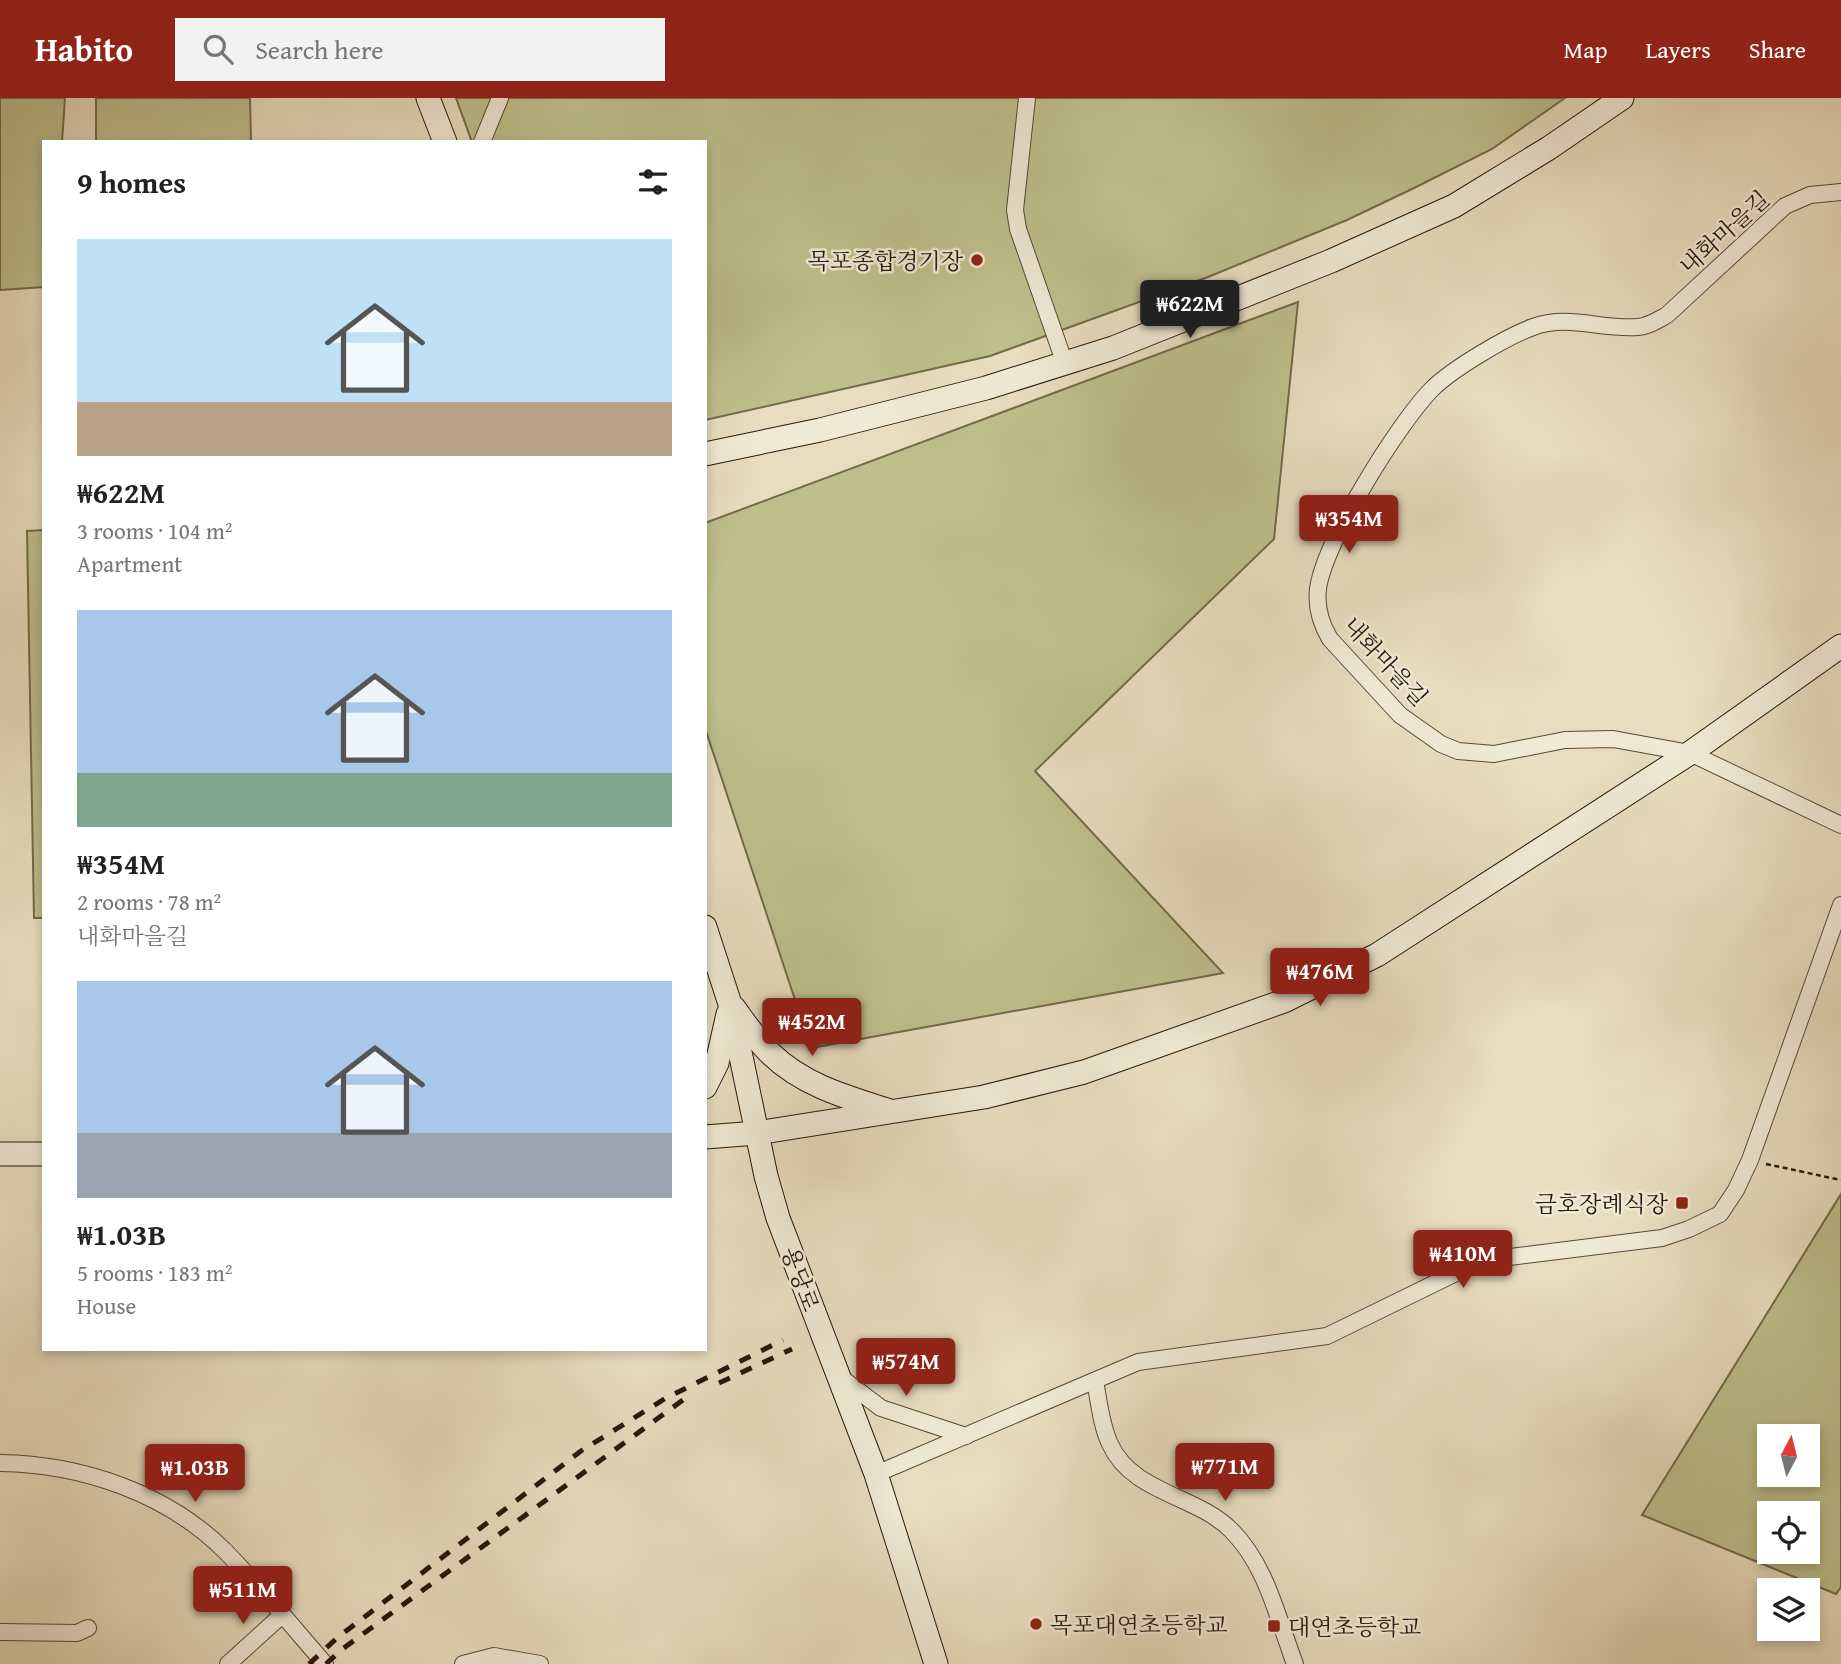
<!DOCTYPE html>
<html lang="en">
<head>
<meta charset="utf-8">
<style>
  body { margin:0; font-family:"Gentium Book Plus","Noto Serif KR",serif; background:#f2f2f2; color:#222; height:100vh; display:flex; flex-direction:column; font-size:26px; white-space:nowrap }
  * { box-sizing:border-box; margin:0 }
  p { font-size:23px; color:#767676 }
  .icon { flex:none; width:38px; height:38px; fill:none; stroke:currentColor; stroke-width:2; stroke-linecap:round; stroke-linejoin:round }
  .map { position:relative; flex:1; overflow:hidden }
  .drawer { position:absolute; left:42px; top:42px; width:665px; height:1211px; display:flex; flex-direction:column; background:#fff; border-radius:0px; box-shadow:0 4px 10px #0003 }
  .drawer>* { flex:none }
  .needle { width:46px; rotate:7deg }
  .fabs { position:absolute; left:1757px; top:1326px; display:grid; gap:14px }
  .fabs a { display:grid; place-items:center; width:63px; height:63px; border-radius:0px; background:#fff; box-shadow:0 4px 10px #0003; font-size:35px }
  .price { position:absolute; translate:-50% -60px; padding:0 16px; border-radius:7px; background:#8f2418; color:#fff; font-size:23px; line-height:46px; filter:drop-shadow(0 2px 4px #0008) }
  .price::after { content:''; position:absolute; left:50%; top:42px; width:21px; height:16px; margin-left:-10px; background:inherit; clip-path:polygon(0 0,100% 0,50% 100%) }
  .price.current { background:#222; color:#fff }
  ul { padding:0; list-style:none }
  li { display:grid; align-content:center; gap:14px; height:371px; padding:0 35px }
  li span { display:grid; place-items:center; height:217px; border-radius:0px; color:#555 }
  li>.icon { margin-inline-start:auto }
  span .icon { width:126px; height:126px; fill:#fffc; stroke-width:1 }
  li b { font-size:30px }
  h2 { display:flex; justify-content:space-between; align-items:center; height:84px; padding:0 35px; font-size:30px }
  header { display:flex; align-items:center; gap:42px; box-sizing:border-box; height:98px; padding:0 35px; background:#8f2418; color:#fff }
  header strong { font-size:33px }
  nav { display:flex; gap:38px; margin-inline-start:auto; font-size:24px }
  .search { width:490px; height:63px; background:#f2f2f2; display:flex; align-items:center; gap:18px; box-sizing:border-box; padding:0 24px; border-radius:0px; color:#767676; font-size:26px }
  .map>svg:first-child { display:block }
  .green { fill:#bebf8c; stroke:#736a4c; stroke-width:2; fill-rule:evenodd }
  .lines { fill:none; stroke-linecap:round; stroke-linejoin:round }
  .street-casing { stroke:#584738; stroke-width:18 }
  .secondary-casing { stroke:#28150b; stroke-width:25 }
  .path { stroke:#28150b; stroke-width:2.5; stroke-dasharray:5 3.5; stroke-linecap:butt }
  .street { stroke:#f0e9d5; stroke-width:16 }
  .secondary { stroke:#f0e9d5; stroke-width:23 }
  .rail { stroke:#28150b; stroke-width:5; stroke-dasharray:12 12; stroke-linecap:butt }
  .poi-dot { fill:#8f2418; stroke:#f0e9d5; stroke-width:2.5 }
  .labels { text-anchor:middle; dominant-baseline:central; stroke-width:5; stroke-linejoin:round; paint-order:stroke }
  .street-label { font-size:23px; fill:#28150b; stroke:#f0e9d5 }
  .poi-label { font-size:23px; fill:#28150b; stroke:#f0e9d5; text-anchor:end }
</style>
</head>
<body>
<header>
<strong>Habito</strong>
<div class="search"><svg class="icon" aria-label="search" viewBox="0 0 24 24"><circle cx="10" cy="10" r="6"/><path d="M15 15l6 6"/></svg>Search here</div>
<nav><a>Map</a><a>Layers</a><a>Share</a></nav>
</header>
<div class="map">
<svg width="1841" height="1566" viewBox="0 0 1841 1566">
  <rect width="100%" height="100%" fill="#e8ddbe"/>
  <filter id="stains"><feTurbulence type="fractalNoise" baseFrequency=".00286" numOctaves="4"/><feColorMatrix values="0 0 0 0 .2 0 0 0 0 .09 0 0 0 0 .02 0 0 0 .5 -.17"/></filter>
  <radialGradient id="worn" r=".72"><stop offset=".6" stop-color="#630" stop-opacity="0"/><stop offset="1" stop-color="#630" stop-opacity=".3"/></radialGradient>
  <g class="green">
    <polygon points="0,0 65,0 62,44 44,44 44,189 0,192"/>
    <polygon points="96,0 250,0 251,44 96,44"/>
    <polygon points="456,0 1565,0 1492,51 1412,91 1347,122 1208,179 990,258 705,322 705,44 472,44"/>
    <polygon points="1298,204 1274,441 1035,673 1223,875 811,950 705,630 705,425"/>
    <polygon points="44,432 44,820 34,820 27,433"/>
    <path d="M1841,1096v393l-5,7 -194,-79zM1769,1339h39v38h-39zM1769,1416h39v38h-39z"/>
  </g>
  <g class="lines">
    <defs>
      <g id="street">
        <polyline points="1027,0 1015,112 1018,131 1065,266"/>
        <polyline points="482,44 500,0"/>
        <path d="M1841,94l-31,3 -25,11 -118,109c-9,5 -18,11 -29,12 -36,3 -70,-13 -105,0 -27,10 -79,41 -100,61 -34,34 -109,154 -115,201 -2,17 3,35 12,50l70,76 41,29 17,7 36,3 71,-14 48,-1 77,14 151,72"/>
        <polyline points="840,1279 881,1310 966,1338"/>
        <path d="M1095,1283c4,20 6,44 15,63 22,49 86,51 121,86 36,36 46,87 64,134"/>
        <path d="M0,1365c81,1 167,30 225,88 35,36 67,75 100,113"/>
        <polyline points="876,1376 1138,1264 1327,1238 1466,1170 1502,1160 1662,1140 1689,1131 1720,1116 1736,1092 1750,1062 1841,807"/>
        <polyline points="0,1534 77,1535 88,1530"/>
        <polyline points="228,1566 282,1517"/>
        <polyline points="463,1566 494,1558 540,1566"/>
      </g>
      <g id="secondary">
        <polyline points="428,0 445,44"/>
        <polyline points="705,356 820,332 986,290 1113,250 1331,163 1454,108 1549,50 1622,0"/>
        <polyline points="705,829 730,906 766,1078 778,1120 876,1376 936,1566"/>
        <path d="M734,910c11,15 23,33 37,46 32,31 75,43 116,56"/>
        <polyline points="705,989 717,965 728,916"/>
        <polyline points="705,1039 757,1035 984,999 1084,974 1284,903 1377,857 1690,655 1841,548"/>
        <polyline points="0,1056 44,1056"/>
      </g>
    </defs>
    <use href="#street" class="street-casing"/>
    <use href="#secondary" class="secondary-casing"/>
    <polyline class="path" points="1766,1066 1841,1082"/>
    <use href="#street" class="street"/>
    <use href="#secondary" class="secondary"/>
    <g class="rail">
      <polyline points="719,1285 792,1251"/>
      <polyline points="309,1566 337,1540 581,1353 666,1300 783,1242"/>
      <polyline points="326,1566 341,1552 687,1299"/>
    </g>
  </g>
  <g class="poi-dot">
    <circle cx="977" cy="162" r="7"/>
    <rect x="1675" y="1098" width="14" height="14" rx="3.5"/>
    <circle cx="1036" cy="1526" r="7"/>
    <rect x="1267" y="1521" width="14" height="14" rx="3.5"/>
  </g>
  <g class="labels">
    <g class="street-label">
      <text transform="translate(1724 134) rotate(-42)">내화마을길</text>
      <text transform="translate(1386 563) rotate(47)">내화마을길</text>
      <text transform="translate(801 1181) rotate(70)">용당로</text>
    </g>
    <g class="poi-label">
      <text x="963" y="162">목포종합경기장</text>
      <text x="1668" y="1105">금호장례식장</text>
      <text x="1050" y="1526" text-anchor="start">목포대연초등학교</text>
      <text x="1288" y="1528" text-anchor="start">대연초등학교</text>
    </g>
  </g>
  <rect width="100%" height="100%" filter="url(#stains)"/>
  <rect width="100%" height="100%" fill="url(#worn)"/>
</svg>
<div class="fabs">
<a><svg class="needle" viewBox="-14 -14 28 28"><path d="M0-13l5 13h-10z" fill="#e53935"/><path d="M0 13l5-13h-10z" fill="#767676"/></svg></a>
<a><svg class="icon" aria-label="locate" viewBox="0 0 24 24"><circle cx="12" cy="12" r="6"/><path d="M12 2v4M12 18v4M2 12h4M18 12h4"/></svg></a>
<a><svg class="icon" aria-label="layers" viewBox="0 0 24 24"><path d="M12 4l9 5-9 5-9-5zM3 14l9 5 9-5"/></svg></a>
</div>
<b class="price current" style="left:1190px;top:242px">₩622M</b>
<b class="price" style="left:1349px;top:457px">₩354M</b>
<b class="price" style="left:1320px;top:910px">₩476M</b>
<b class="price" style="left:812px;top:960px">₩452M</b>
<b class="price" style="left:1463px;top:1192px">₩410M</b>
<b class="price" style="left:906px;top:1300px">₩574M</b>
<b class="price" style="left:1225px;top:1405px">₩771M</b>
<b class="price" style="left:195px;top:1406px">₩1.03B</b>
<b class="price" style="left:243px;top:1528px">₩511M</b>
<section class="drawer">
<h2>9 homes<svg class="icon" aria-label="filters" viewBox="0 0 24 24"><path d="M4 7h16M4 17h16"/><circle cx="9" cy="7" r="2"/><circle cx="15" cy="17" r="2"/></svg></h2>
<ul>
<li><span style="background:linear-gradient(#bfe0f5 75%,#b9a48a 0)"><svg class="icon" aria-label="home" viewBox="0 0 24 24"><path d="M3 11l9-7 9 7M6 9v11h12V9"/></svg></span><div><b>₩622M</b><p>3 rooms · 104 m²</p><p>Apartment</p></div></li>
<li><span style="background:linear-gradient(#a9c7e8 75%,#7fa58c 0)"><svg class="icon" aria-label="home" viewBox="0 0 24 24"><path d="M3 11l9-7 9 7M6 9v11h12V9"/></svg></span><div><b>₩354M</b><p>2 rooms · 78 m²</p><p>내화마을길</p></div></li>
<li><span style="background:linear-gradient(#a9c7e8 70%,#9aa5b1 0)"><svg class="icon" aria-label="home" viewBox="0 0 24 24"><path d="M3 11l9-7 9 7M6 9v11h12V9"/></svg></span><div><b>₩1.03B</b><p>5 rooms · 183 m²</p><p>House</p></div></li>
</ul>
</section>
</div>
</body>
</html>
